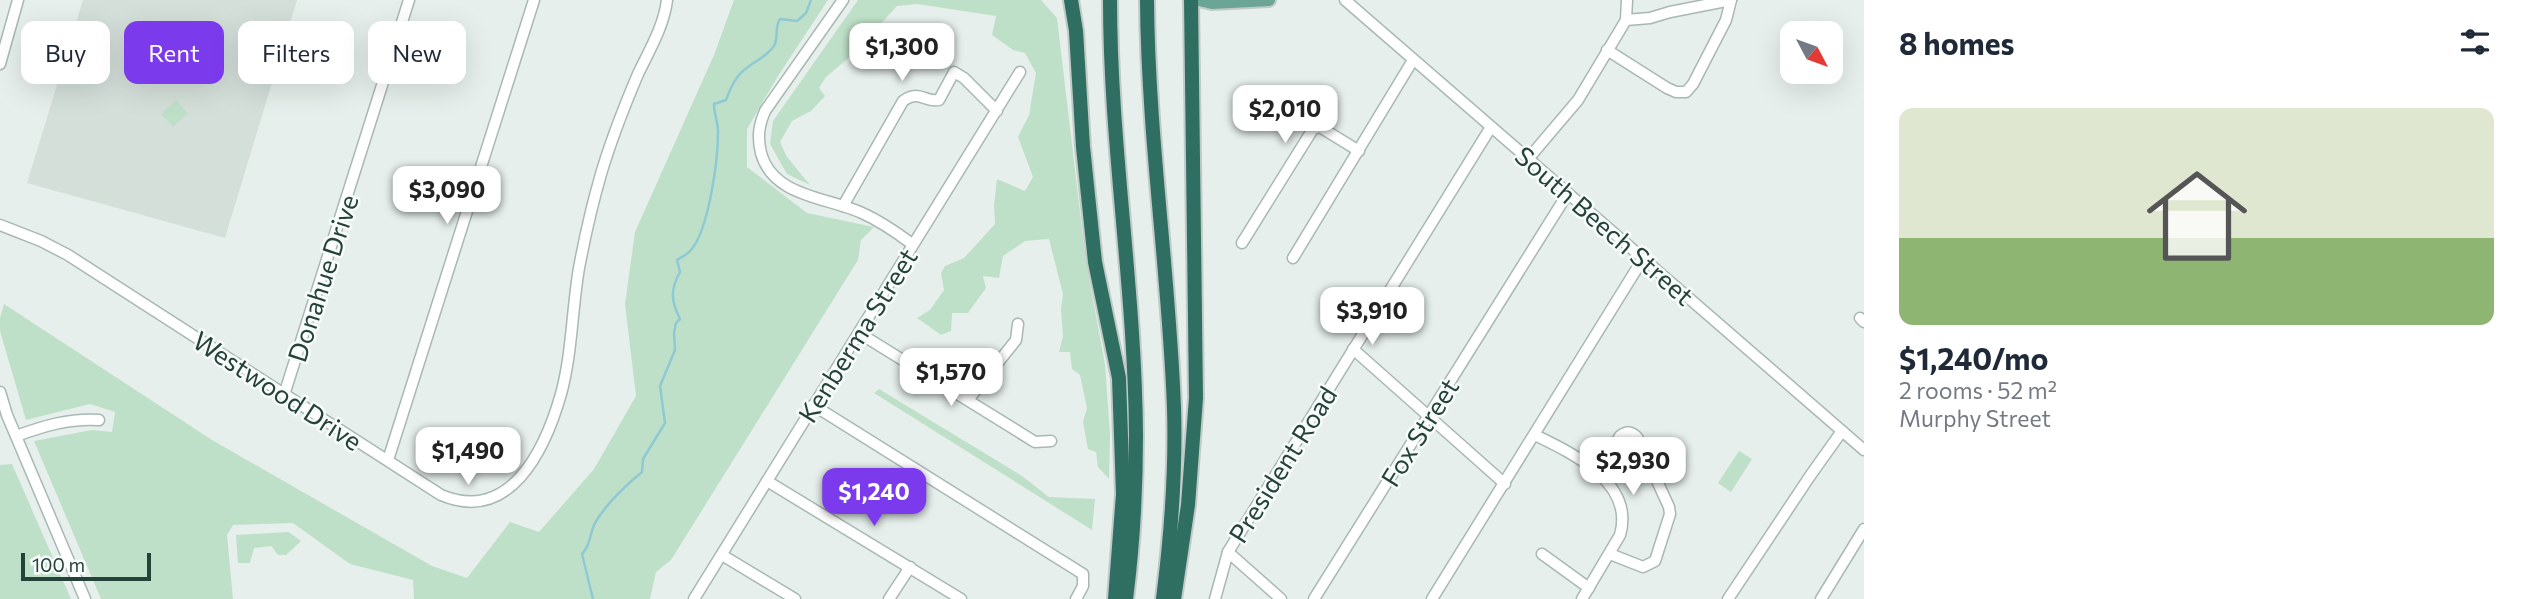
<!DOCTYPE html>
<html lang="en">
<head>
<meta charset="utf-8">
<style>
  body { margin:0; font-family:Commissioner,sans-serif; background:#f2f2f3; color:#1f2937; height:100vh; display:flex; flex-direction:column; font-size:26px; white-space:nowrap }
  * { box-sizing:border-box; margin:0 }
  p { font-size:23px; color:#747a83 }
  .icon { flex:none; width:38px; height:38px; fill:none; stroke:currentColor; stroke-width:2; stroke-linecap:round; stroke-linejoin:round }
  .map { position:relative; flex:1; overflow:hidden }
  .drawer { display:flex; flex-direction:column; background:#fff; width:665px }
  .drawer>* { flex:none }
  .guide { position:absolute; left:21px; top:21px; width:665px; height:63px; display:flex; gap:14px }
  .needle { width:46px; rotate:131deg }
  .tools { position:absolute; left:1780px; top:21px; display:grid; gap:14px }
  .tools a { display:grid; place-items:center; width:63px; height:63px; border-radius:14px; background:#fff; box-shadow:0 7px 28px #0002; font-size:35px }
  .scale { position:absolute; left:21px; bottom:18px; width:130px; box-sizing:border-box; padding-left:7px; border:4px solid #24423a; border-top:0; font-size:19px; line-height:24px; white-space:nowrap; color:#24423a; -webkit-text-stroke:5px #f7fbf9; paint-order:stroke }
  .price { position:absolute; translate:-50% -60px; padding:0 16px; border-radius:14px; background:#fff; color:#222; font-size:23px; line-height:46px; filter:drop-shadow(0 2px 4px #0008) }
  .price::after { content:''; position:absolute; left:50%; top:42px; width:21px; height:16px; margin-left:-10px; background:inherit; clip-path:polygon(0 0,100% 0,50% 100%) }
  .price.active { background:#7c3aed; color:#fff }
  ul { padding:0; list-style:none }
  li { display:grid; align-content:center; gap:14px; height:371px; padding:0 35px }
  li+li { border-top:2px solid #e0e1e3 }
  li span { display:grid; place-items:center; height:217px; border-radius:14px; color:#555 }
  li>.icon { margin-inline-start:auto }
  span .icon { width:126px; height:126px; fill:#fffc; stroke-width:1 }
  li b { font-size:30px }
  h2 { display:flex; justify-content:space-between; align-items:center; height:84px; padding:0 35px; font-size:30px }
  .tag { padding:0 24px; border-radius:14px; background:#fff; box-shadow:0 7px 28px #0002; font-size:24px; line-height:63px }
  .tag.active { background:#7c3aed; color:#fff }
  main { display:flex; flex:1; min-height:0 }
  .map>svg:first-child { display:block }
  .built { fill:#d4dfda }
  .green { fill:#bfe0c8 }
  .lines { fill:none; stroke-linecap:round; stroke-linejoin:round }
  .stream { stroke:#8ec9d4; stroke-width:2.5 }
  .minor-casing { stroke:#a8b8b2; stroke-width:13 }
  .major-casing { stroke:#c2cac8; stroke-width:16 }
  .highway-casing { stroke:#c2cac8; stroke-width:18 }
  .minor { stroke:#fff; stroke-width:10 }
  .major { stroke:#6aa596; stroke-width:12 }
  .highway { stroke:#2f6f62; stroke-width:14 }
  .labels { text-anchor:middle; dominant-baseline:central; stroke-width:5; stroke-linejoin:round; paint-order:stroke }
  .street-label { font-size:26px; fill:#24423a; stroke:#f7fbf9 }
</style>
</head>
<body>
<main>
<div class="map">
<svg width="1864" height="599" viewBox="0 0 1864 599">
  <rect width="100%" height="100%" fill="#e6efeb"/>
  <polygon class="built" points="83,0 297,0 225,238 27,183"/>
  <g class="green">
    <polygon points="734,0 828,0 778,76 747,129 747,167 807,213 874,227 861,240 858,260 671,560 656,572 650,599 414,599 413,580 350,564 293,523 233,525 227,535 233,599 101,599 34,441 92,430 112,432 115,412 90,404 26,420 0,331 0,318 4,304 212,440 432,566 467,578 510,522 539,532 594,469 636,396 625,304 635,232 714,55"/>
    <polygon points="858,0 1041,0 1057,18 1086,262 1105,364 1110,434 1109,479 1098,467 1096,452 1088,449 1083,422 1087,408 1080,375 1072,369 1070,352 1059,352 1063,336 1061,309 1063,294 1049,239 1025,241 1003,256 999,278 983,276 986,288 968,313 952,313 951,331 941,335 917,318 930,310 944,290 941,273 945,266 964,258 995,224 994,205 997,179 1025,191 1033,177 1018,137 1029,115 1036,73 1025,53 1013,50 992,35 996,16 917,4 897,6 852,55 826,77 819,88 825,96 811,111 792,121 780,142 787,157 810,185 787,174 770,144 773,121"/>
    <polygon points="176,100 188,113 173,127 161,114"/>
    <polygon points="879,389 1022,476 1049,497 1095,499 1092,530 874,393"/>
    <polygon points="1739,451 1752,459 1731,492 1718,483"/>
    <polygon points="12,464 71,599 0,599 0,465"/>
    <polygon points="289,532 301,541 286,555 278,555 271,546 254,548 250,563 238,563 236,535"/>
  </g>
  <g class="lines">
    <path class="stream" d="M593,599l-11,-45c9,-9 7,-19 13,-31 11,-19 30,-37 47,-51l1,-13 22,-36 -5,-37 15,-36 -1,-17 2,-10 4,-4c-9,-18 -10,-29 0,-47l-3,-12c5,-3 11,-6 14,-10 18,-21 27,-90 27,-118 0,-10 -4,-18 -4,-28l12,-4c5,-13 10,-25 22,-33 9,-7 19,-11 26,-21 5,-9 0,-18 6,-27l17,2 9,-8 5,-13"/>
    <defs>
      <g id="minor">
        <path d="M843,0l-78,111c-6,14 -8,26 -4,42 12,44 66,44 101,60 18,8 34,19 50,31"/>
        <polyline points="1345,0 1864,450"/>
        <polyline points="1626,20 1650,18 1670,12 1731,0"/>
        <polyline points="1607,50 1667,88 1676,92 1686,92 1693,84 1726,20 1731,0"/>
        <polyline points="0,64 18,0"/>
        <polyline points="1528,159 1578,100 1626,20 1627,0"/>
        <path d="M843,206l60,-105c17,-12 22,2 36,-1l15,-28 10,6 33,33"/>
        <path d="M0,225l41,16 27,14 373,240c69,29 104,-45 120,-101 11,-40 11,-85 18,-126 6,-32 13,-63 22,-94 10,-34 23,-67 37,-100 11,-23 26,-48 29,-74"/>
        <polyline points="1242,243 1313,129 1320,127 1359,151"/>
        <polyline points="1293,258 1413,60"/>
        <polyline points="1860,318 1864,322"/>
        <polyline points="859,333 1035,442 1051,441"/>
        <polyline points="1353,349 1505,484"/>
        <polyline points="0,392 7,415 85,599"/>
        <polyline points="284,395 409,0"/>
        <polyline points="968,400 1016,340 1018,324"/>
        <polyline points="813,405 1083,574 1083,586 1076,599"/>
        <path d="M1535,435c39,19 100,48 85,100l-38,64"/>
        <path d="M16,436c28,-10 53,-18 83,-16"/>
        <polyline points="388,460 534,0"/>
        <path d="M1599,473l21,-37c7,-5 11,-5 17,1l32,70 1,7 -15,47 -12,6 -33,-13"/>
        <polyline points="767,481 961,599"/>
        <polyline points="1228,552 1281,599"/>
        <polyline points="1542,554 1589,588"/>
        <polyline points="722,555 795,599"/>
        <polyline points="694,599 1020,72"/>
        <polyline points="889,599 910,567"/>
        <polyline points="1215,599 1228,552 1491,127"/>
        <polyline points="1314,599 1568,193"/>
        <polyline points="1432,599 1644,257"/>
        <polyline points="1728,599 1810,476 1842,431"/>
        <polyline points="1821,599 1864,529"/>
      </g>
      <polyline id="major" points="1199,0 1212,3 1269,0"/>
      <g id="highway">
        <polyline points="1071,0 1076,31 1083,147 1095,262 1119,378 1123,494 1115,599"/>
        <path d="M1110,0c0,145 25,289 26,435 0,55 -3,110 -10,164"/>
        <path d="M1147,0c1,137 22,272 27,408 2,64 -3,128 -11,191"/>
        <polyline points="1174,599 1188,505 1196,398 1191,0"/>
      </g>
    </defs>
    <use href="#minor" class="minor-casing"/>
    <use href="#major" class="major-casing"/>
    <use href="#highway" class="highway-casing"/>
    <use href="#minor" class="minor"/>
    <use href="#major" class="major"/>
    <use href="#highway" class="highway"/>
  </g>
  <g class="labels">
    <g class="street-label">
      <text transform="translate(1605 225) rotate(41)">South Beech Street</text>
      <text transform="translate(322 278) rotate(-72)">Donahue Drive</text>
      <text transform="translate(857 335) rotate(-58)">Kenberma Street</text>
      <text transform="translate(278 390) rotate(33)">Westwood Drive</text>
      <text transform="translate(1419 432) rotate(-58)">Fox Street</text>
      <text transform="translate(1282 464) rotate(-58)">President Road</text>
    </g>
  </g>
</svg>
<div class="tools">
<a><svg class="needle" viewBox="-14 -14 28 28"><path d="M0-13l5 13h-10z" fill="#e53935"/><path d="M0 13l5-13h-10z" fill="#747a83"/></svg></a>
</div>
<div class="scale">100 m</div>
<b class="price" style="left:902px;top:83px">$1,300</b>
<b class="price" style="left:1285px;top:145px">$2,010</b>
<b class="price" style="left:447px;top:226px">$3,090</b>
<b class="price" style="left:1372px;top:347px">$3,910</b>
<b class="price" style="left:951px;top:408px">$1,570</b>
<b class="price" style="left:468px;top:487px">$1,490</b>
<b class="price" style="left:1633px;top:497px">$2,930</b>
<b class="price active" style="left:874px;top:528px">$1,240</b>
<div class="guide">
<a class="tag">Buy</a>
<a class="tag active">Rent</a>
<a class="tag">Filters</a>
<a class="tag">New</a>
</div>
</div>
<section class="drawer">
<h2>8 homes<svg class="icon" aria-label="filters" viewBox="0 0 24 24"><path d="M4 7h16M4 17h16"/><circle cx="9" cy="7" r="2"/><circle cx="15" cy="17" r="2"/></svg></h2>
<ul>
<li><span style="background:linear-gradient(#dfe7d0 60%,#8fb573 0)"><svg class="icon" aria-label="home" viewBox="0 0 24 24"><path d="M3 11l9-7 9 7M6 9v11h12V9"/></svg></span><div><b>$1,240/mo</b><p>2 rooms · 52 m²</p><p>Murphy Street</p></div></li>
</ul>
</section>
</main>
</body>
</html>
